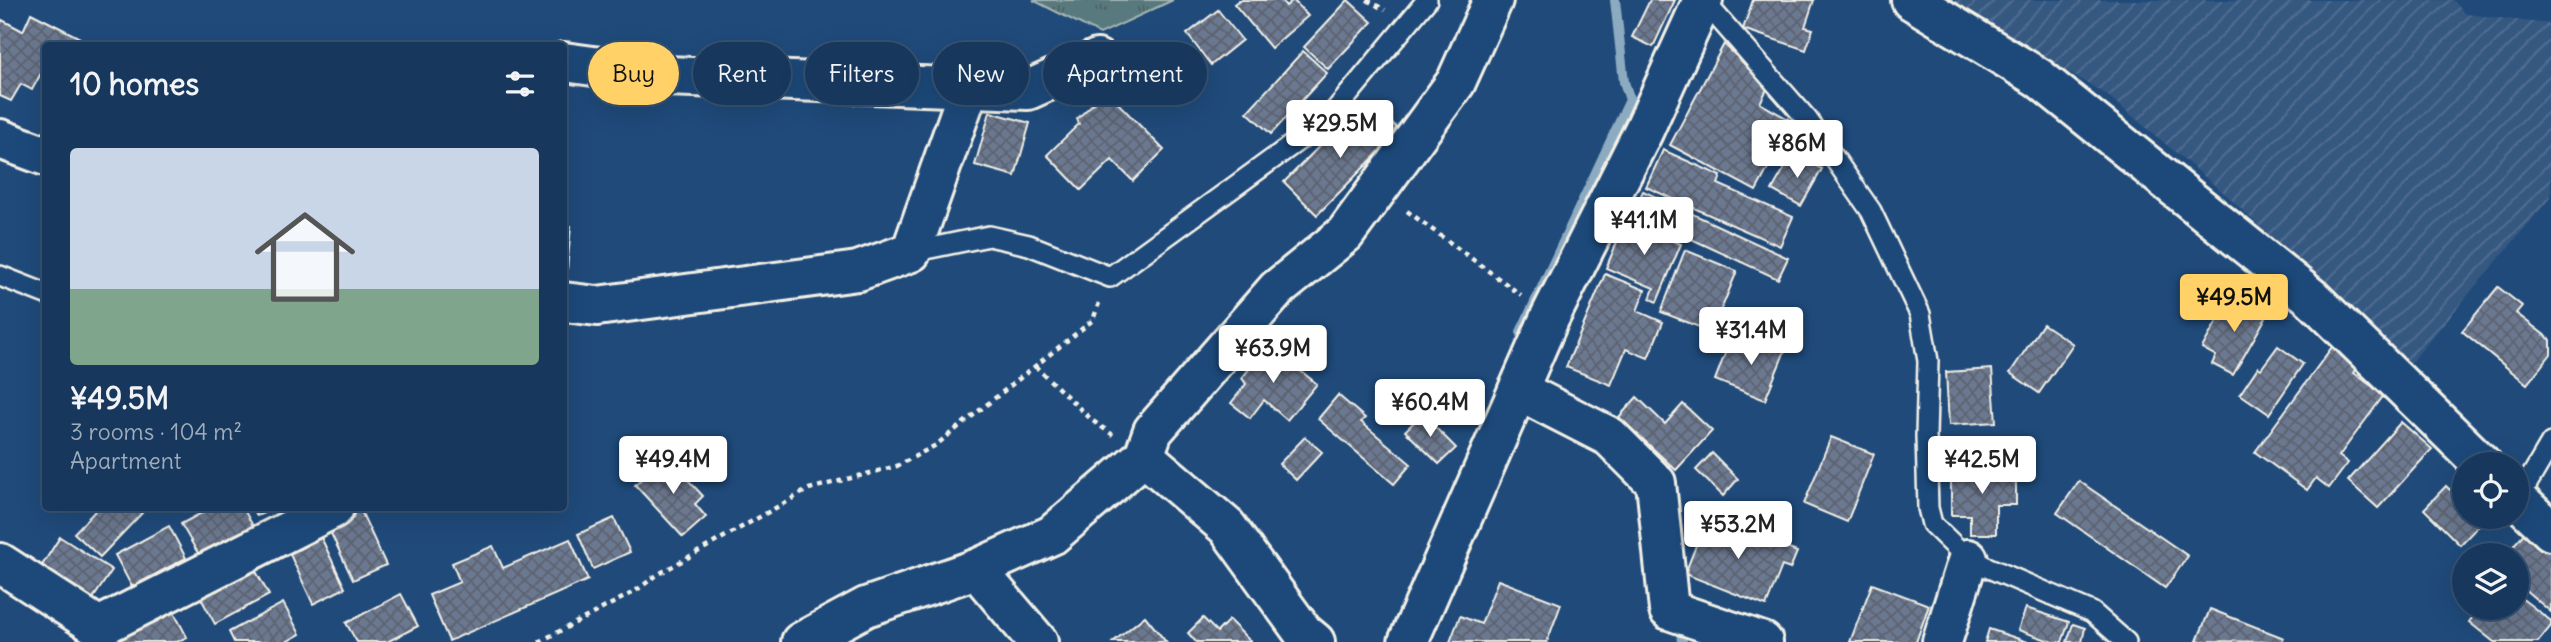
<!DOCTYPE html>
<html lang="en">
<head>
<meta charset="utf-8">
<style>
  body { margin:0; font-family:Delius,sans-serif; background:#244365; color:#f1f3f6; height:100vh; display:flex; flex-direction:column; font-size:26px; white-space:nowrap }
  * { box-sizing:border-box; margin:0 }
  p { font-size:23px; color:#9eacbb }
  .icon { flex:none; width:38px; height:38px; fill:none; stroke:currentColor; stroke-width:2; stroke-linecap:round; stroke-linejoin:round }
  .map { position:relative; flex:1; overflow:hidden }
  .panel { position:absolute; left:42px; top:42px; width:525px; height:469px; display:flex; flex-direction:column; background:#17385c; border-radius:7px; box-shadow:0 7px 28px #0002,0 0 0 2px #365272 }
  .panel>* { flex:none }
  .guide { position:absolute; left:588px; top:42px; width:665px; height:63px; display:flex; gap:14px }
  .buttons { position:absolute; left:2452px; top:452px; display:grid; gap:14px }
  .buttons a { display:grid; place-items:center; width:77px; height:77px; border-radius:50%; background:#17385c; box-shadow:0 7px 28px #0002,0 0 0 2px #365272; font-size:35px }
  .price { position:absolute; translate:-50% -60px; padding:0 16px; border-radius:7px; background:#fff; color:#222; font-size:23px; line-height:46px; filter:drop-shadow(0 2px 4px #0008) }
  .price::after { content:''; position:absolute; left:50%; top:42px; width:21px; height:16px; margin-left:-10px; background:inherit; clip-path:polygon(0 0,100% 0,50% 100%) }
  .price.current { background:#ffd166; color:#111 }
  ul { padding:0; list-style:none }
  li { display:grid; align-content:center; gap:14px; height:371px; padding:0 28px }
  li+li { border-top:2px solid #365272 }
  li span { display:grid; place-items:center; height:217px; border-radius:7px; color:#555 }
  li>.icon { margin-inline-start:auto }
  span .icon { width:126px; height:126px; fill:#fffc; stroke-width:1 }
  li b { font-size:30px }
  h2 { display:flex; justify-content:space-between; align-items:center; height:84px; padding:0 28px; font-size:30px }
  .tag { padding:0 24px; border-radius:32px; background:#17385c; box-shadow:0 7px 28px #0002,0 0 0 2px #365272; font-size:24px; line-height:63px }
  .tag.current { background:#ffd166; color:#111 }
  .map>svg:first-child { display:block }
  .industrial { fill:url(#industrial-furrows) }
  .park { fill:url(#park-tufts); stroke:#a6b6b4; stroke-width:2 }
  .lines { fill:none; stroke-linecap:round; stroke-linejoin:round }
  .stream { stroke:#8dabc0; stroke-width:10 }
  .building { fill:url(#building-cross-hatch); stroke:#f4f1e8; stroke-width:2 }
  .service-casing { stroke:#f4f1e8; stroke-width:24 }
  .minor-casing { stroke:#f4f1e8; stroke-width:44 }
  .tertiary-casing { stroke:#f4f1e8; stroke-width:44 }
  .path { stroke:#f4f1e8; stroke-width:4.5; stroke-dasharray:5 5; stroke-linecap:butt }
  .service { stroke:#1f4a7a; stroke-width:19 }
  .minor { stroke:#1f4a7a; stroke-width:38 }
  .tertiary { stroke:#1f4a7a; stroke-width:38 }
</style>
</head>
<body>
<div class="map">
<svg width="2551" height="642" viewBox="0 0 2551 642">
  <defs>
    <pattern id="industrial-furrows" width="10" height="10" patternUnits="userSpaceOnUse" patternTransform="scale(1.75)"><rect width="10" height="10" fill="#365881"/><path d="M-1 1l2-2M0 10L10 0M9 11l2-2" fill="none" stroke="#547093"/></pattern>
    <pattern id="park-tufts" width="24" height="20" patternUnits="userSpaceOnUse" patternTransform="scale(1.75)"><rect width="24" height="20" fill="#587a7f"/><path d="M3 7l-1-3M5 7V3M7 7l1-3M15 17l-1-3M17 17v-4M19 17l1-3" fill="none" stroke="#506162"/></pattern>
    <pattern id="building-cross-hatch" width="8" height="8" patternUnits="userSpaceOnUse" patternTransform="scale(1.75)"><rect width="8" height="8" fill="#6b7890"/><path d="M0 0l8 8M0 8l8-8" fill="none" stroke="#5c626f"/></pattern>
  </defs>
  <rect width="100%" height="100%" fill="#1f4a7a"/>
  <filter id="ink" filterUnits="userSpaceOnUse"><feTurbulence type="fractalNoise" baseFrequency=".0143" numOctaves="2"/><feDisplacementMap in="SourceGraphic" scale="14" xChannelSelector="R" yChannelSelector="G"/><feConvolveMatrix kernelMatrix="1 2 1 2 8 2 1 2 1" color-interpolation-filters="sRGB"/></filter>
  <g filter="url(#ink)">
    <polygon class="industrial" points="1947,0 2453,0 2466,14 2551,24 2551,197 2408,366 2224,193 2107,95"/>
    <polygon class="park" points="1033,0 1173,0 1100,34"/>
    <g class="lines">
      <g class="stream">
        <polyline points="1521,332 1630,100 1624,82 1615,0"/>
        <polyline points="1681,632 1682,642"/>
      </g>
    </g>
    <g class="building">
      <polygon points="1239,0 1281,0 1286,6 1293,0 1308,16 1271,48 1234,4"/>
      <polygon points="1348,0 1372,22 1328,69 1304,47"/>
      <polygon points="1650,0 1675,0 1653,47 1632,37"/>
      <polygon points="1753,0 1814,0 1805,27 1813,29 1806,50 1743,29"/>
      <polygon points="1218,10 1242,40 1211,65 1187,34"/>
      <polygon points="31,13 80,38 76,46 46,46 46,64 32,90 21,84 11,101 0,96 0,25 2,20 23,31"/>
      <polygon points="1724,44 1768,87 1760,103 1793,122 1756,191 1670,145"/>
      <polygon points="1303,51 1327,73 1271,134 1247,112"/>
      <polygon points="1106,91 1164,150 1133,181 1112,160 1081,190 1047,155 1079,124 1077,119"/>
      <polygon points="1380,110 1400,131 1317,215 1284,182 1348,117 1361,130"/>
      <polygon points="990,112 1030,123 1015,176 975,165"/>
      <polygon points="1663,150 1721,176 1718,184 1793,217 1780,246 1646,187"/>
      <polygon points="1793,153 1822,169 1801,206 1772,190"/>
      <polygon points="1643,191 1788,258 1778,279 1633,212"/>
      <polygon points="1626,221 1681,244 1657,302 1650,299 1654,288 1606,268"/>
      <polygon points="564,225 571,226 567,270 564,270"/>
      <polygon points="1685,250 1737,271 1712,332 1661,312"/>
      <polygon points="1605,274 1645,290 1637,311 1663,322 1648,358 1626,349 1611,385 1566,367"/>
      <polygon points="2498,287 2522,306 2516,313 2551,340 2551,354 2527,384 2462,331"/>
      <polygon points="2232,294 2268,314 2233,375 2212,364 2216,356 2202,348"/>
      <polygon points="2043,324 2073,344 2039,393 2010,373"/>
      <polygon points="1753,335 1786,348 1765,400 1715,380 1730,341 1747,349"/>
      <polygon points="1268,345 1317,384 1287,420 1264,400 1250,418 1231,403 1246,384 1242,378"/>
      <polygon points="2278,346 2303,364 2269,414 2240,394 2258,367 2261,369"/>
      <polygon points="2332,347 2358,367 2354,373 2384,395 2339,456 2348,463 2329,488 2316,478 2307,490 2255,452"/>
      <polygon points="1992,369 1996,422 1949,425 1946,372"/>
      <polygon points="1338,395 1365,418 1361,422 1411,464 1394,484 1318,419"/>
      <polygon points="1637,397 1665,424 1683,404 1712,431 1676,470 1619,417"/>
      <polygon points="1422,414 1456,448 1439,464 1405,431"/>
      <polygon points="2401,422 2432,449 2378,508 2348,481"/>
      <polygon points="1305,437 1322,452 1296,480 1279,464"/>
      <polygon points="1831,437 1874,454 1847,522 1804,504"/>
      <polygon points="1712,453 1738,479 1723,496 1696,470"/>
      <polygon points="666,456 703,496 695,504 706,517 683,537 635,485"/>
      <polygon points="1951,469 2016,469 2016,505 1996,505 1996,534 1970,534 1970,515 1951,515"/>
      <polygon points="2464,476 2464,516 2488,516 2460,545 2424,509 2446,486 2450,490"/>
      <polygon points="2079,481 2188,556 2165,588 2057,513"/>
      <polygon points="98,508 137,508 142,513 100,557 74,533"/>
      <polygon points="211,508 243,508 253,526 199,555 181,524"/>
      <polygon points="253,508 275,508 257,516"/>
      <polygon points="360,509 386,565 353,580 327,525"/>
      <polygon points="1707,517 1797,552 1790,569 1782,566 1766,606 1685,574"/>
      <polygon points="614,518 630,552 593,569 578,534"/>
      <polygon points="169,526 186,558 132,587 115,555"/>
      <polygon points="2527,530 2551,552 2551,612 2516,582 2516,555 2505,555"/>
      <polygon points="319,533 345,588 313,604 287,548"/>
      <polygon points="60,537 112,570 92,600 41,567"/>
      <polygon points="570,539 588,580 449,641 429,595 460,582 452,563 493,546 503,568"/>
      <polygon points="252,564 269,595 215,624 198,593"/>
      <polygon points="1498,580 1561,604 1547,642 1450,642 1460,616 1481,624"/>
      <polygon points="1872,584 1929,605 1916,642 1850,642"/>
      <polygon points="401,594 418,626 387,642 357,642 346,623"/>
      <polygon points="2516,594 2551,621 2551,626 2538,642 2494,642 2469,622 2480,607 2516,607"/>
      <polygon points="283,603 300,634 286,642 234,642 229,632"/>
      <polygon points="170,605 187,637 177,642 119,642 116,635"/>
      <polygon points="2026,608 2069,622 2062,642 2053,642 2018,630"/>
      <polygon points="2210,609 2284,638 2282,642 2197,641"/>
      <polygon points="1145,616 1166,642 1113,642"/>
      <polygon points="1203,618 1217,632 1229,620 1251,642 1196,642 1188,633"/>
      <polygon points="2073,624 2085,628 2082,642 2067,642"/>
      <polygon points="1989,629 2028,642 1985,642"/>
    </g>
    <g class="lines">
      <defs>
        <g id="service">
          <polyline points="1703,0 1807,119 1871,211 1920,314 1928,361 1926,436 1928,508 1932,524 1968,559 2092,612 2126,642"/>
          <polyline points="911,252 989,236 1029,245 1110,277 1329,118 1427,0"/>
          <polyline points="0,276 46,294"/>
          <polyline points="2518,499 2551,443"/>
        </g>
        <g id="minor">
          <polyline points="1911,0 2039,78 2312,298 2482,464"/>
          <polyline points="564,62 666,76 1028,90 1097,59"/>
          <polyline points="0,139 46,156"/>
          <polyline points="564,302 597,306 858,271 911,252 969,88"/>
          <polyline points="1518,390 1610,437 1656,483 1669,610 1763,642"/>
          <polyline points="1144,456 1227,527 1303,632 1315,642"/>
          <polyline points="2516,498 2551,531"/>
          <polyline points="0,563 99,627 334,508"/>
          <polyline points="976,569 1038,642"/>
          <polyline points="801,642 866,607 976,569 1052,535 1144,456 1153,431 1277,289 1345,234 1456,82 1493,0"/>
          <polyline points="1942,642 1968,559"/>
        </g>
        <polyline id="tertiary" points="1408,642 1550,317 1644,130 1703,0"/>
      </defs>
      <use href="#service" class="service-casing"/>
      <use href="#minor" class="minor-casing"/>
      <use href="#tertiary" class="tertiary-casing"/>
      <g class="path">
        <polyline points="1367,0 1385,10"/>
        <polyline points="1407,211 1521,295"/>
        <polyline points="1035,366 1093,421 1113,435"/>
        <polyline points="539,642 634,592 657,575 809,489 897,466 936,445 1093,320 1099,303"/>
      </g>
      <use href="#service" class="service"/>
      <use href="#minor" class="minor"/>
      <use href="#tertiary" class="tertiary"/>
    </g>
  </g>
</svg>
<div class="buttons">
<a><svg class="icon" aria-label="locate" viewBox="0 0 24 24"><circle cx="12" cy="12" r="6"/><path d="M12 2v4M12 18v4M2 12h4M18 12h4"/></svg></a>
<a><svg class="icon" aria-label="layers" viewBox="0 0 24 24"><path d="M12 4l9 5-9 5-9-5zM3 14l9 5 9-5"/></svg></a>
</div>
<b class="price" style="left:1340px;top:160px">¥29.5M</b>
<b class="price" style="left:1797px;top:180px">¥86M</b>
<b class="price" style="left:1644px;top:257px">¥41.1M</b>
<b class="price current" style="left:2234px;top:334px">¥49.5M</b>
<b class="price" style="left:1751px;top:367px">¥31.4M</b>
<b class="price" style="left:1273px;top:385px">¥63.9M</b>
<b class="price" style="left:1430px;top:439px">¥60.4M</b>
<b class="price" style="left:673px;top:496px">¥49.4M</b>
<b class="price" style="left:1982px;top:496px">¥42.5M</b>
<b class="price" style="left:1738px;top:561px">¥53.2M</b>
<div class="guide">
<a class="tag current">Buy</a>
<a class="tag">Rent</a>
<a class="tag">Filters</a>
<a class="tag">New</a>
<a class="tag">Apartment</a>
</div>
<section class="panel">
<h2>10 homes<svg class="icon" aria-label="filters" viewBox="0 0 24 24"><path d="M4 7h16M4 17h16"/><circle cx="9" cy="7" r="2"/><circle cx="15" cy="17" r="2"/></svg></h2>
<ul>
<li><span style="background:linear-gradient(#c9d6e8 65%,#7fa58c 0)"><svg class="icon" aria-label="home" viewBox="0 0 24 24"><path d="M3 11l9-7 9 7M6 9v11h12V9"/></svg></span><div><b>¥49.5M</b><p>3 rooms · 104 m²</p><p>Apartment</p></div></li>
</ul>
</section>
</div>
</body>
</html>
